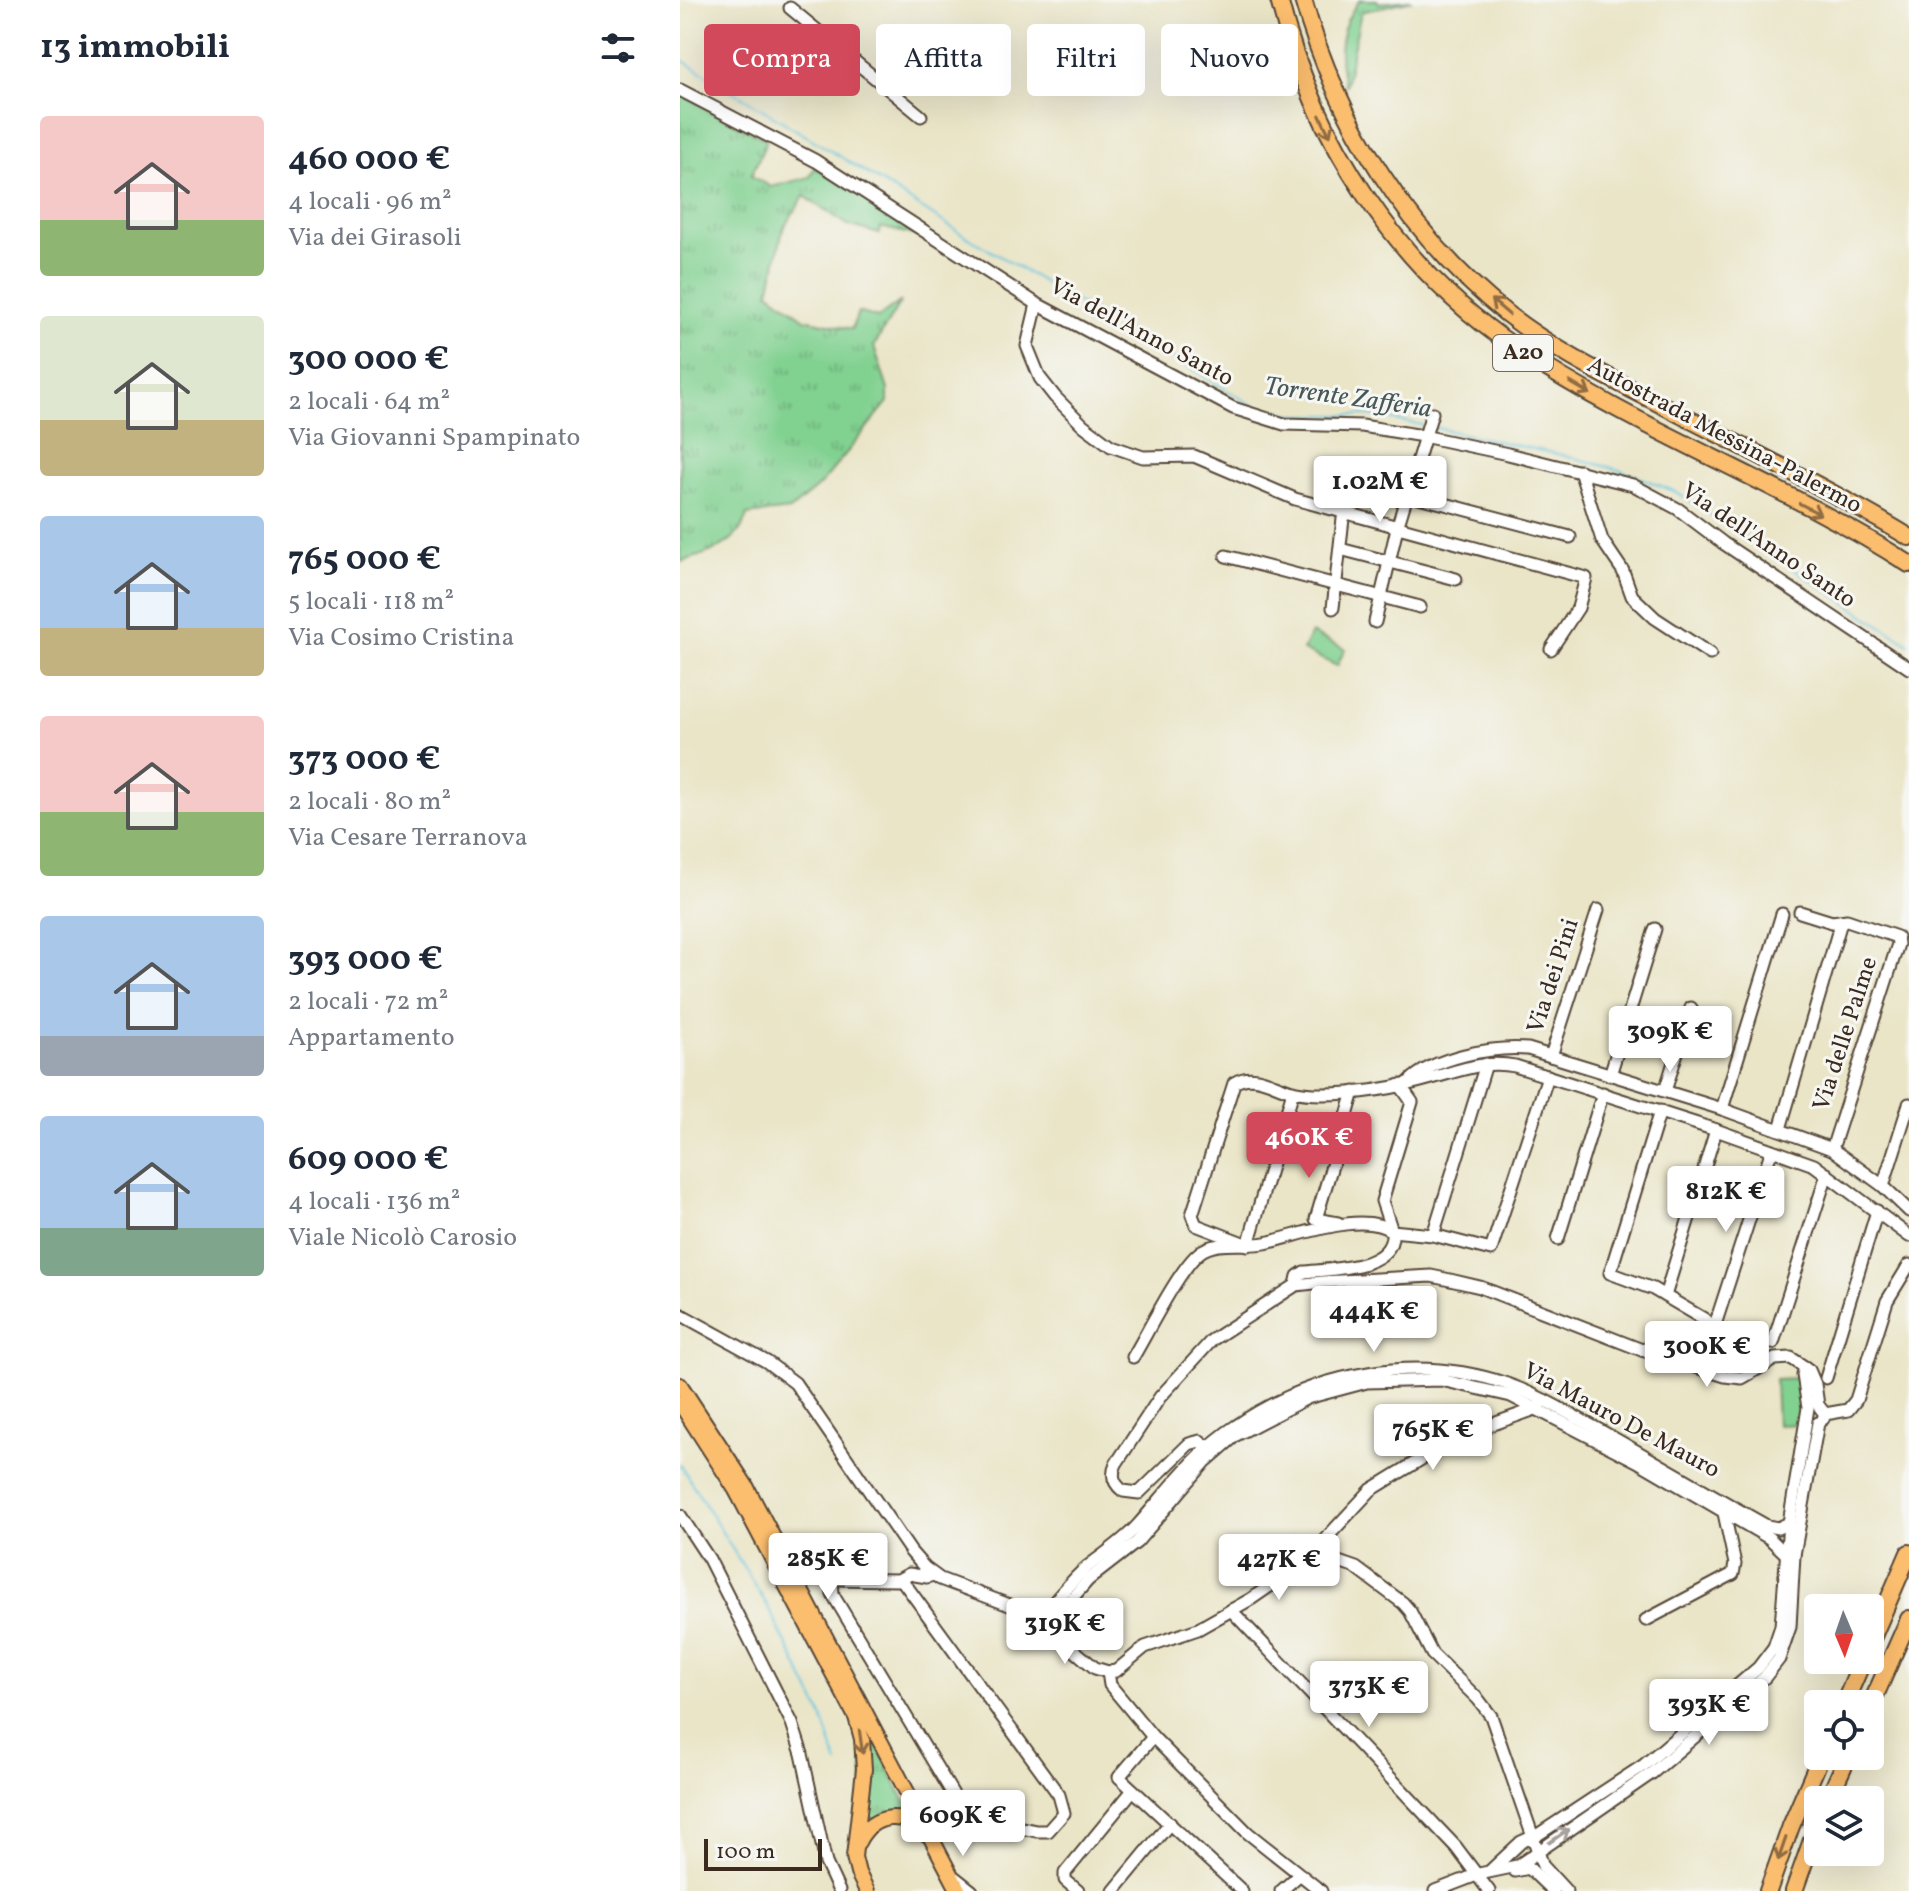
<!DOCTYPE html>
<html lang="it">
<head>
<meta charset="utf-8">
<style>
  body { margin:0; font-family:Vollkorn,serif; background:#f2f2f3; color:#1f2937; height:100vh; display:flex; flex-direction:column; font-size:30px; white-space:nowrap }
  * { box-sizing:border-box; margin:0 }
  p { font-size:26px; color:#747a83 }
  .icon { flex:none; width:44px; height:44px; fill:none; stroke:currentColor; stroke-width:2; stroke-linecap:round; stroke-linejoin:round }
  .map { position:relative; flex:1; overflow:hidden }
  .details { display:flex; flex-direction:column; background:#fff; width:680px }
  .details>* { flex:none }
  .top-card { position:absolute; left:24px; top:24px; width:760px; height:72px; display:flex; gap:16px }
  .needle { width:52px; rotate:178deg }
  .controls { position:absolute; left:1124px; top:1594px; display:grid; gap:16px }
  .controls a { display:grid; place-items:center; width:80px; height:80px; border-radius:8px; background:#fff; box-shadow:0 8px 32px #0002; font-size:40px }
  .scale { position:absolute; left:24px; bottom:20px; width:118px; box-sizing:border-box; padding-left:8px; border:4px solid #3b2a1e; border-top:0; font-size:22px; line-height:28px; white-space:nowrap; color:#3b2a1e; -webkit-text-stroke:6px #f6f6f2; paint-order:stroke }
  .price { position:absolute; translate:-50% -68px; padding:0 18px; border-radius:8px; background:#fff; color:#222; font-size:26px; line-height:52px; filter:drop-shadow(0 2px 4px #0008) }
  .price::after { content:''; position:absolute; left:50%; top:48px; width:24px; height:18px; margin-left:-12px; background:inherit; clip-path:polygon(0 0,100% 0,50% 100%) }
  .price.on { background:#d1495b; color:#fff }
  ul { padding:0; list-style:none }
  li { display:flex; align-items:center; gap:24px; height:200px; padding:0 40px }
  li span { display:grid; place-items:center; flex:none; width:224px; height:160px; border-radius:8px; color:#555 }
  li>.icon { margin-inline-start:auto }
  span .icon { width:96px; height:96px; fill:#fffc; stroke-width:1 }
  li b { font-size:34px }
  h2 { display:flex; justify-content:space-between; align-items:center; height:96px; padding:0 40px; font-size:34px }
  .tag { padding:0 28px; border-radius:8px; background:#fff; box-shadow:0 8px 32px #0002; font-size:28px; line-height:72px }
  .tag.on { background:#d1495b; color:#fff }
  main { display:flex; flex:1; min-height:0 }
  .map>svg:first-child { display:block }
  .grass { fill:url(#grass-tufts); stroke:#5e7e58; stroke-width:2 }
  .pitch { fill:#81d191; stroke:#5e7e58; stroke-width:2 }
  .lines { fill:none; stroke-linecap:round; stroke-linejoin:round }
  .stream { stroke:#62c4e0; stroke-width:2 }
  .minor-casing { stroke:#554637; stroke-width:15 }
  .major-casing { stroke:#554637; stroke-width:18 }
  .highway-casing { stroke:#554637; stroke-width:20 }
  .minor { stroke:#fff; stroke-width:11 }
  .major { stroke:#fbbd6e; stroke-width:14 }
  .highway { stroke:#fbbd6e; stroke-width:16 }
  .oneway { stroke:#916c42 }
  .oneway2 { stroke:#a79f9a }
  .labels { text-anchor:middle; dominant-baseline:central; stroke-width:6; stroke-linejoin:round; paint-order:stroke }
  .shield { fill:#f6f6f2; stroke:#73675e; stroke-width:2 }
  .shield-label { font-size:22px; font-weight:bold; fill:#3b2a1e }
  .street-label { font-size:24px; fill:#3b2a1e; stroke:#f6f6f2 }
  .water-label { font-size:26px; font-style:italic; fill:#475858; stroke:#f6f6f2 }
</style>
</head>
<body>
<main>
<section class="details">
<h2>13 immobili<svg class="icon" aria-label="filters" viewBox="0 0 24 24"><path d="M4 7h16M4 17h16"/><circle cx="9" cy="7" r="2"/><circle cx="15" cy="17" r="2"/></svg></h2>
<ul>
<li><span style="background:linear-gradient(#f6c9c9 65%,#8fb573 0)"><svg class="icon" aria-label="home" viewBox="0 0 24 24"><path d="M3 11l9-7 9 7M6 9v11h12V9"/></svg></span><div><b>460 000 €</b><p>4 locali · 96 m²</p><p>Via dei Girasoli</p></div></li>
<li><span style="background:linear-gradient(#dfe7d0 65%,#c2b280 0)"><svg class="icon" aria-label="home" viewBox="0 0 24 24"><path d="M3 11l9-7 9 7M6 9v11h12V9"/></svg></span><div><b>300 000 €</b><p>2 locali · 64 m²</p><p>Via Giovanni Spampinato</p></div></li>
<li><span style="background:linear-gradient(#a9c7e8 70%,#c2b280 0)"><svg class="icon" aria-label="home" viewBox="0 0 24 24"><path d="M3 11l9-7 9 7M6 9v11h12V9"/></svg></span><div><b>765 000 €</b><p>5 locali · 118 m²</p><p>Via Cosimo Cristina</p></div></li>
<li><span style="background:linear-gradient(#f6c9c9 60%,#8fb573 0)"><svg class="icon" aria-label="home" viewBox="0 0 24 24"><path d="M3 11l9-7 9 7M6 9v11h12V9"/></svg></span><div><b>373 000 €</b><p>2 locali · 80 m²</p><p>Via Cesare Terranova</p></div></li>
<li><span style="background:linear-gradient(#a9c7e8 75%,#9aa5b1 0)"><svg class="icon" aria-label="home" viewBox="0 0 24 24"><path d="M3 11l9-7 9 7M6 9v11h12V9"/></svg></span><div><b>393 000 €</b><p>2 locali · 72 m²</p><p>Appartamento</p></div></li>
<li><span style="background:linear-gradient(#a9c7e8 70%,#7fa58c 0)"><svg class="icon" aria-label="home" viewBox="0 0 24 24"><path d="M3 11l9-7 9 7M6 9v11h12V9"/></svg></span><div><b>609 000 €</b><p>4 locali · 136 m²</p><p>Viale Nicolò Carosio</p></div></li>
</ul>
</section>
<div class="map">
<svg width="1229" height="1891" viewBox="0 0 1229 1891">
  <defs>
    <pattern id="grass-tufts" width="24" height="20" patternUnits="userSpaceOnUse" patternTransform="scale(2)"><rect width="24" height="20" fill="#81d191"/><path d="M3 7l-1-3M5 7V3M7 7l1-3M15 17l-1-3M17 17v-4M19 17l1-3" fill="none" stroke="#6baa76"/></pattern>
  </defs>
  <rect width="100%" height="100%" fill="#f6f6f2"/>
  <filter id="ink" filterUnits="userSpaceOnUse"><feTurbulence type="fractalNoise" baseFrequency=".0125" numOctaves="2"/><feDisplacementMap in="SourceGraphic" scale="16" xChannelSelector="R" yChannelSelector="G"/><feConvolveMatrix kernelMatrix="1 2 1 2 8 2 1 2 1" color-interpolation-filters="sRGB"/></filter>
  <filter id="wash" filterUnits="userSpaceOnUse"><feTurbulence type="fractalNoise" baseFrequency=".006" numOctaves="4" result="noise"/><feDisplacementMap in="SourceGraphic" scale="32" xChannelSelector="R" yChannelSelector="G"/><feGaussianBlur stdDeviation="1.8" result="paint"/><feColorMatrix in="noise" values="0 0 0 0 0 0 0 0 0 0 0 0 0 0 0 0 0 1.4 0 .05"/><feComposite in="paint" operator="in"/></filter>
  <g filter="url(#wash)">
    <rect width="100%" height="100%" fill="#eae5c7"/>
    <g class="grass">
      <path d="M680,0h17l2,3 33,-3 -51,12 -16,75c-9,-31 -6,-62 15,-87z"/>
      <path d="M0,94l87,46 -16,36 20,11 39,-10 5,-10 112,71 -47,-11 -1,7 -31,-9 -44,-29 -21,33 -14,63 36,27 47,10 6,-17 20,6 23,-17 -27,45 14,44v12l-67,82 -31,26 -43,5c-8,30 -40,39 -67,47z"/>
      <polygon points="183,1717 232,1816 183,1824"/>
    </g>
    <g class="pitch">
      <polygon points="631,633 665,649 657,666 623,650"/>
      <polygon points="1118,1378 1120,1424 1097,1425 1095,1379"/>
    </g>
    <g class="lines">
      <g class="stream">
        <polyline points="0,59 187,173 282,234 574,406 616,415 687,415 742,425"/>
        <polyline points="752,427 891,457 943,471 994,491 1229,644"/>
        <polyline points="0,1464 87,1605 140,1711 158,1764"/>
      </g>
    </g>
  </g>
  <g filter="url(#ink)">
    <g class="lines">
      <defs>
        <g id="minor">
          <polyline points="110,8 241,116"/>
          <polyline points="0,90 136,161 357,304 553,408 604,424 682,426 743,436 828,454 953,485 998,509 1043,543 1229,668"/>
          <polyline points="357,304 347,346 360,378 375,397 403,425 431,446 463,457 514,456 615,499 906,578 898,608 871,649"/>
          <polyline points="900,471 922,540 943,571 952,596 975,618 1030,654"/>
          <polyline points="660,549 776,579"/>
          <polyline points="546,556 740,607"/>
          <polyline points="653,608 668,474 693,485 890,537"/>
          <polyline points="695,622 717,528 752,413"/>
          <polyline points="1120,912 1152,922 1167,920 1217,937 1218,944 1152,1149"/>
          <polyline points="871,1056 918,910"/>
          <polyline points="930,1075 975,929"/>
          <path d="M728,1083c25,-26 85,-37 120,-34l194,60 110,40 51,37 26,25"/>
          <polyline points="720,1085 732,1102 702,1201 712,1231 753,1235 811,1250 868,1076"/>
          <path d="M613,1091l-45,154 -52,-20 -4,-10 42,-132c20,-12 37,2 58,8 9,2 20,3 30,3 36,0 75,-6 110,-16 29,-8 53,-18 83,-12l201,64 98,35 95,71"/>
          <polyline points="985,1091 1011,1008"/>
          <polyline points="1042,1109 1102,914"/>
          <polyline points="980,1111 930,1273 973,1289 1024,1319 1034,1328 1093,1343 1147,1174"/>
          <polyline points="1100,1129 1161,922"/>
          <polyline points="1203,1186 1229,1104"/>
          <polyline points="658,1223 636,1219 674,1092"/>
          <polyline points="753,1235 806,1064"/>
          <polyline points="878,1239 923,1093"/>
          <polyline points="985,1296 1036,1130"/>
          <polyline points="0,1314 87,1362 115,1383 231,1552 245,1568 260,1579 340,1609 367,1627 415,1668 428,1672"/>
          <polyline points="1034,1328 1091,1152"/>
          <polyline points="962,1350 992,1340 1059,1363 1082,1364"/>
          <path d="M453,1357c15,-25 46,-88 66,-104 17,-14 46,-6 66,-10 34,-7 97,-33 127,-12 4,39 -63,38 -88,41l-6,4 -2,9"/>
          <polyline points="1146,1378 1197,1211"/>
          <polyline points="1143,1419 1145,1414 1168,1410 1176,1400 1207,1301 1229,1265"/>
          <path d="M528,1448l-8,-7 -11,3 -50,49 -16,-2c-10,-8 -12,-16 -7,-27l44,-67 52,-57 84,-55 27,-3 108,-6 19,4 30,7 162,63 83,26 17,2 33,-19 16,-1 18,12 6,14 3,21 7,9"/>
          <polyline points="0,1515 29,1559 112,1723 122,1754 146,1863 159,1891"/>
          <polyline points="632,1560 638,1547 691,1490 777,1437 858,1408 860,1404"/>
          <polyline points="113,1574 152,1579 218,1580 229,1574 247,1577 253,1575"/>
          <polyline points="152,1579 153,1595 286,1816 356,1831 368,1831 384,1813 379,1795 222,1580"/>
          <polyline points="551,1610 776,1847 809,1891"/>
          <polyline points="966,1620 1053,1574 1055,1564 1044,1513"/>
          <path d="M359,1621c10,-14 35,-43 48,-54 18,-14 36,-25 51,-42 31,-35 59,-74 98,-99 79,-54 180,-73 271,-42 31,11 59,28 87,43 58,32 115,67 173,99l11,2 11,-5"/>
          <polyline points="367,1627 408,1580 457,1542 526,1461 556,1435 627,1398 687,1382 761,1380 831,1396 957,1461 1089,1538 1106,1554 1114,1555"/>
          <polyline points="428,1672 436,1671 465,1647 518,1629 571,1599 622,1564 632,1560 650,1559 676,1568 723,1603 730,1611 752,1654 798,1699 811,1716 863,1866 886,1891"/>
          <polyline points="428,1672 430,1685 473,1737 568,1833 641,1891"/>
          <polyline points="473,1737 439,1777 562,1891"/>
          <polyline points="811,1870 841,1842 859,1834 964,1765 1078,1668 1094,1647 1101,1626 1109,1523 1128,1408 1123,1375 1125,1367"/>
          <polyline points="835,1871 849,1868 873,1891"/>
          <polyline points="273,1876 292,1891"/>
          <polyline points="398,1891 385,1880 385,1873 453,1790"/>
          <polyline points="434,1891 490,1823"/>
          <polyline points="601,1891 618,1876"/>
          <polyline points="755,1891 799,1874 837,1866 846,1860 972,1773 1085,1677 1099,1659 1110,1627 1114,1555 1138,1423"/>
        </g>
        <g id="major">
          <polyline points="0,1385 66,1486 279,1891"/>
          <polyline points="0,1403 56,1490 176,1717 182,1739 184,1769 174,1857 178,1873 187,1891"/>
          <path d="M178,1842c15,-30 47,-31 68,-8"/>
        </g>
        <g id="highway">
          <path d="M599,0c35,139 117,267 237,348 124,84 267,135 393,216"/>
          <path d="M623,0c35,123 104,234 204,314 46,36 99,62 151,89 84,44 170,85 251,134"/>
          <polyline points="1190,1643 1229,1553"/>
          <polyline points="1164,1704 1183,1660"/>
          <polyline points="1190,1707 1229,1619"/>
          <polyline points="1148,1800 1168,1756"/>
          <polyline points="1088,1891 1111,1826 1141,1756"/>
          <polyline points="1114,1891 1138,1823"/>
        </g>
      </defs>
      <use href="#minor" class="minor-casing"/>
      <use href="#major" class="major-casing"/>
      <use href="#highway" class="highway-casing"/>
      <use href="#minor" class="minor"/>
      <use href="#major" class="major"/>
      <use href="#highway" class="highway"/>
    </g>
    <defs><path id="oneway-shaft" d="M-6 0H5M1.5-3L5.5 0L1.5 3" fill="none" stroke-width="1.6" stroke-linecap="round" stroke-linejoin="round" transform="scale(2)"/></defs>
    <g class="oneway">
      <use href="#oneway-shaft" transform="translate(645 126) rotate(64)"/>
      <use href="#oneway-shaft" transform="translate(820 307) rotate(-140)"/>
      <use href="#oneway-shaft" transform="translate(900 388) rotate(30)"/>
      <use href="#oneway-shaft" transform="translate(1130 509) rotate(28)"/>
      <use href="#oneway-shaft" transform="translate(181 1742) rotate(82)"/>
      <use href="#oneway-shaft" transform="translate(1102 1849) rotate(109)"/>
    </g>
    <use class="oneway2" href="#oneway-shaft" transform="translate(879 1836) rotate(-35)"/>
  </g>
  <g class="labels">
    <rect class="shield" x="813" y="335" width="60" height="36" rx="6"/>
    <g class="shield-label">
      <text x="843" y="353">A20</text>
    </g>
    <g class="street-label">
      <text transform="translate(461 333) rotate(28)">Via dell'Anno Santo</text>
      <text transform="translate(1044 436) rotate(28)">Autostrada Messina-Palermo</text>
      <text transform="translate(1088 546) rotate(34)">Via dell'Anno Santo</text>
      <text transform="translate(874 976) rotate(-72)">Via dei Pini</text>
      <text transform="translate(1166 1034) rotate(-72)">Via delle Palme</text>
      <text transform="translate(941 1421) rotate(28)">Via Mauro De Mauro</text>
    </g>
    <g class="water-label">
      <text transform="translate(668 398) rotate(8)">Torrente Zafferia</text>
    </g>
  </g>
</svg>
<div class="controls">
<a><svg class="needle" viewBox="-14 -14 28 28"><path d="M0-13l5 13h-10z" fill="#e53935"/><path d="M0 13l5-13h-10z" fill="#747a83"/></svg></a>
<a><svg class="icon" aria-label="locate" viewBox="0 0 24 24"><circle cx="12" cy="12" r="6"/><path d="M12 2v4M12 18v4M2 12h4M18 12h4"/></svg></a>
<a><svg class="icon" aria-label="layers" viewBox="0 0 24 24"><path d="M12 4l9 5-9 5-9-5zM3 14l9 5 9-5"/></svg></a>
</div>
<div class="scale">100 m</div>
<b class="price" style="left:700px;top:524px">1.02M €</b>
<b class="price" style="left:990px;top:1074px">309K €</b>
<b class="price on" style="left:629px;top:1180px">460K €</b>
<b class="price" style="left:1046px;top:1234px">812K €</b>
<b class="price" style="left:694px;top:1354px">444K €</b>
<b class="price" style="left:1027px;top:1389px">300K €</b>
<b class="price" style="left:753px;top:1472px">765K €</b>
<b class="price" style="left:148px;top:1601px">285K €</b>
<b class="price" style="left:599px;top:1602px">427K €</b>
<b class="price" style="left:385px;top:1666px">319K €</b>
<b class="price" style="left:689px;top:1729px">373K €</b>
<b class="price" style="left:1029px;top:1747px">393K €</b>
<b class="price" style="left:283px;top:1858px">609K €</b>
<div class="top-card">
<a class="tag on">Compra</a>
<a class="tag">Affitta</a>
<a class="tag">Filtri</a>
<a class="tag">Nuovo</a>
</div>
</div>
</main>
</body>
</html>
